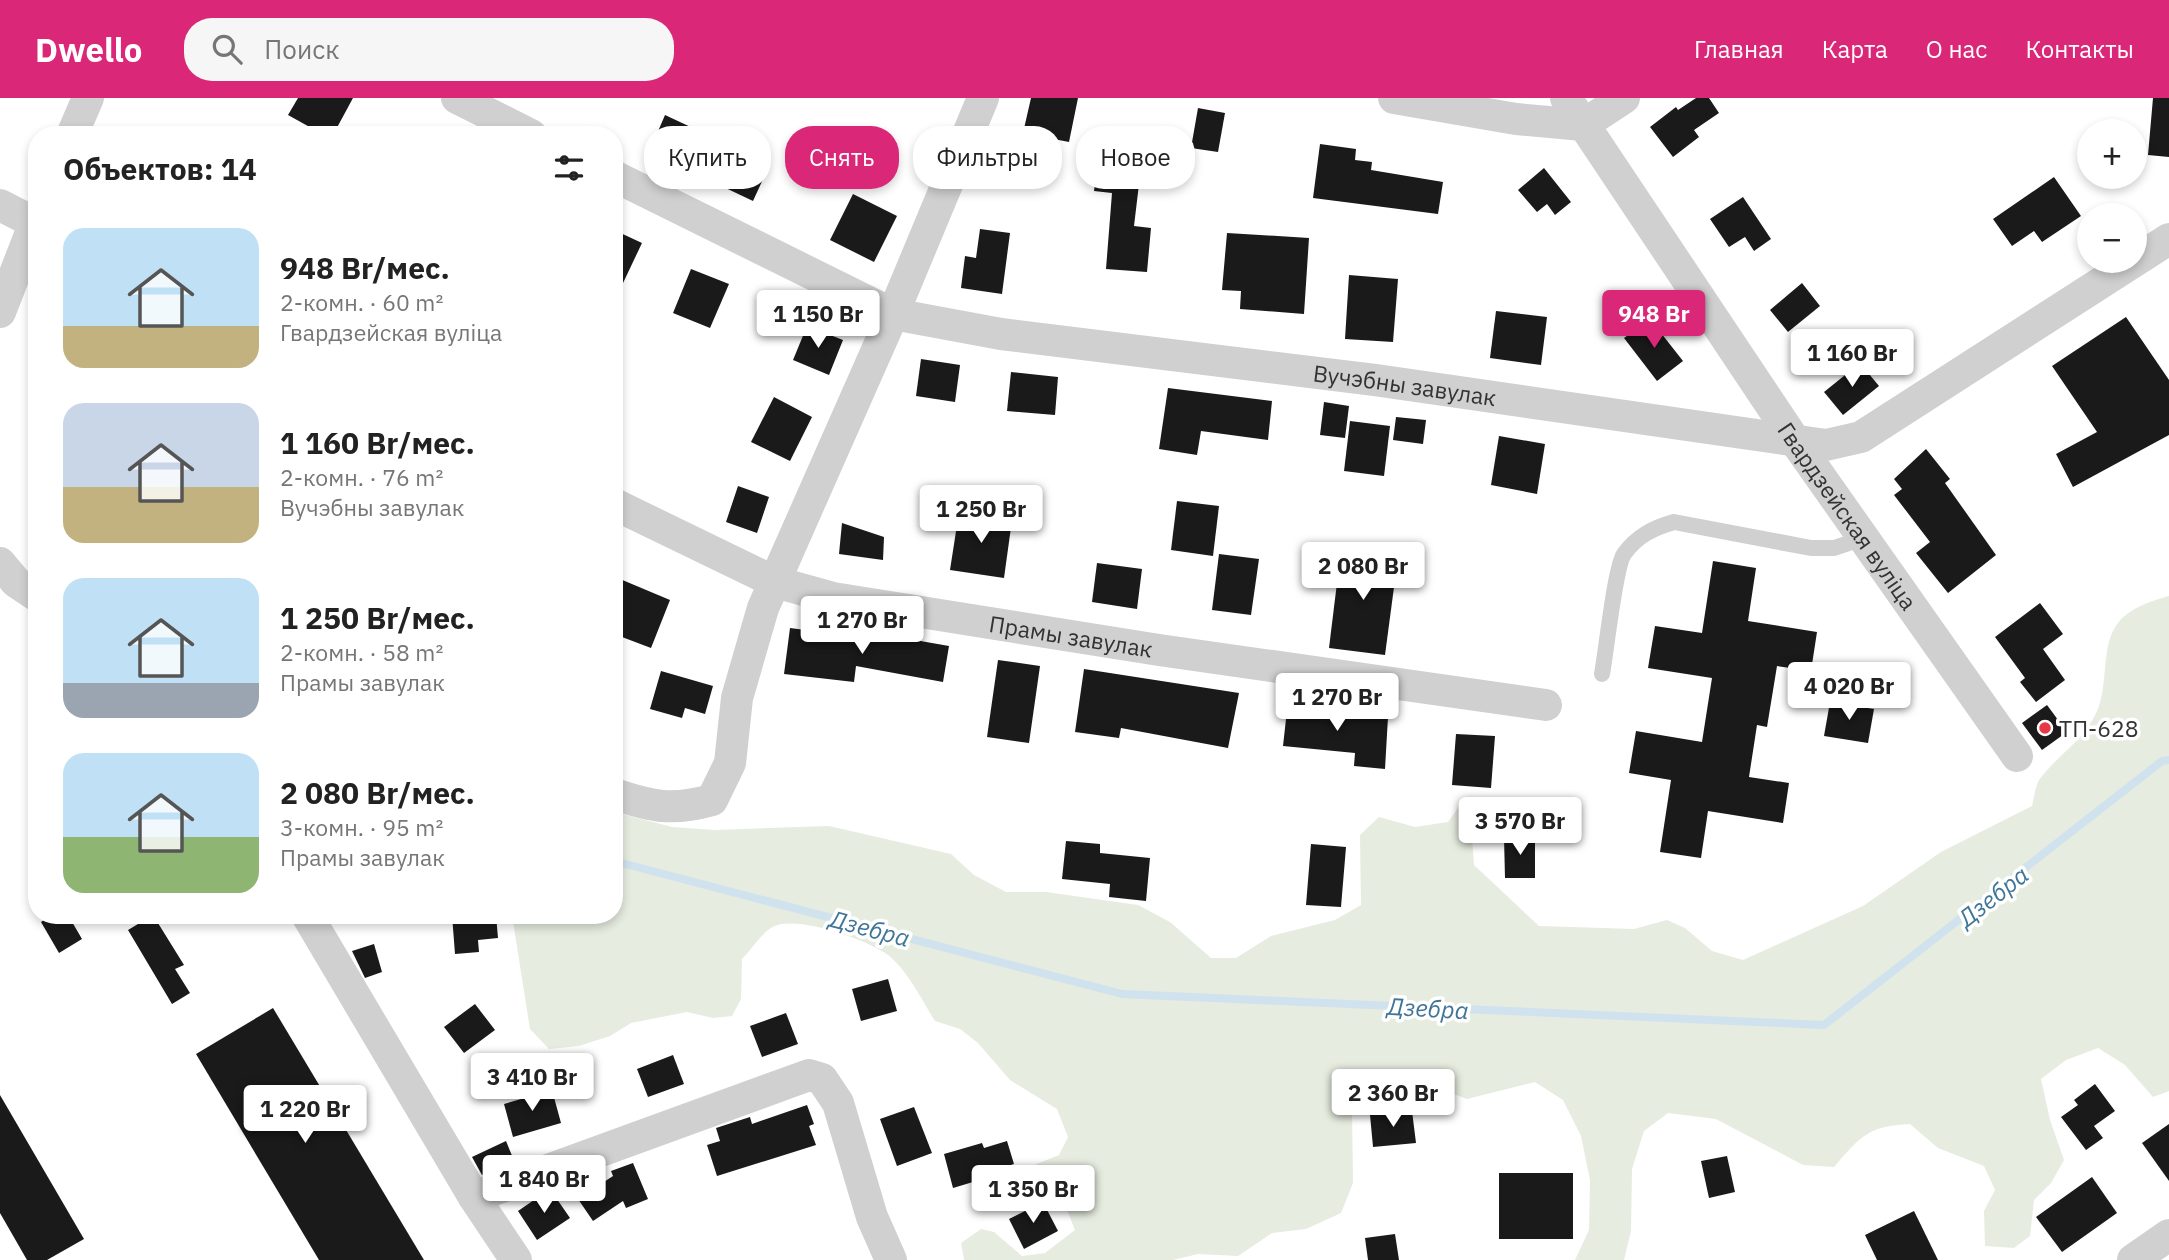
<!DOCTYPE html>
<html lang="ru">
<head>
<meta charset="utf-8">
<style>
  body { margin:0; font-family:"IBM Plex Sans",sans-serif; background:#f6f6f6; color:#222; height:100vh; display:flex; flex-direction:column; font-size:26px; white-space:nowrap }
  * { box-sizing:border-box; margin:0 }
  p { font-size:23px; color:#767676 }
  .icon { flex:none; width:38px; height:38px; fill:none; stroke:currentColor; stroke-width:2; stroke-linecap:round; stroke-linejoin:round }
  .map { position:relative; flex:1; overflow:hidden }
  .drawer { position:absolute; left:28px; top:28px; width:595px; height:798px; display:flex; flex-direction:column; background:#fff; border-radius:28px; box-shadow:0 4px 10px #0003 }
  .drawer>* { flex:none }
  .banner { position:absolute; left:644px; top:28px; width:665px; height:63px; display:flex; gap:14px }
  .buttons { position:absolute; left:2077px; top:21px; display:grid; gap:14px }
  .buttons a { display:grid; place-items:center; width:70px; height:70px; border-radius:50%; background:#fff; box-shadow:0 4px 10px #0003; font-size:35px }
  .price { position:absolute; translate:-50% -60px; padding:0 16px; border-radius:7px; background:#fff; color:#222; font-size:23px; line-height:46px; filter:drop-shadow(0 2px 4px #0008) }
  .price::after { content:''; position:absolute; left:50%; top:42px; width:21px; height:16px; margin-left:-10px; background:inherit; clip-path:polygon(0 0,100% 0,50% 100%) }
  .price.active { background:#db2777; color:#fff }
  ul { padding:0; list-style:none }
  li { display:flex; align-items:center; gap:21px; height:175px; padding:0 35px }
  li span { display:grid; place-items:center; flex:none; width:196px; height:140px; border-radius:21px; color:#555 }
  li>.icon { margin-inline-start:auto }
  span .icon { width:84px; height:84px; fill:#fffc; stroke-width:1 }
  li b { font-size:30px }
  h2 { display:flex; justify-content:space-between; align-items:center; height:84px; padding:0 35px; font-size:30px }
  .tag { padding:0 24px; border-radius:28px; background:#fff; box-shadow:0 4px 10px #0003; font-size:24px; line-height:63px }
  .tag.active { background:#db2777; color:#fff }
  header { display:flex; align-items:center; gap:42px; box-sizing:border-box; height:98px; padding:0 35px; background:#db2777; color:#fff }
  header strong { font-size:33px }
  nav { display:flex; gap:38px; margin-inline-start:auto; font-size:24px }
  .search { width:490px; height:63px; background:#f6f6f6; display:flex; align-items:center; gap:18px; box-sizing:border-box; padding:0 24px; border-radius:28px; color:#767676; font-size:26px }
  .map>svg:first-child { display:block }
  .green { fill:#e6ecdf }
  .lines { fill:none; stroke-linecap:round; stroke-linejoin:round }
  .stream { stroke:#cfe2ee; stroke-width:8 }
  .building { fill:#1a1a1a }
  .service { stroke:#d0d0d0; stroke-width:16 }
  .minor { stroke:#d0d0d0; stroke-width:32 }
  .poi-dot { fill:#e63946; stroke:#fff; stroke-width:2.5 }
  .labels { text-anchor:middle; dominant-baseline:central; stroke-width:7; stroke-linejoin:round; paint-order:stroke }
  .street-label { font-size:23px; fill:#333; stroke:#fff }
  .poi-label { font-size:23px; fill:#333; stroke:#fff; text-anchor:start }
  .water-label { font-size:24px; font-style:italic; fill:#3f7597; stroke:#fff }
</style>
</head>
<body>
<header>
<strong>Dwello</strong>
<div class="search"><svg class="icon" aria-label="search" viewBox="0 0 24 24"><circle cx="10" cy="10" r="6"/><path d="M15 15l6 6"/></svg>Поиск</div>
<nav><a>Главная</a><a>Карта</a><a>О нас</a><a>Контакты</a></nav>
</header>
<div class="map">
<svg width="2169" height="1162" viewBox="0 0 2169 1162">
  <rect width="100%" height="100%" fill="#fff"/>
  <path class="green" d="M2169,498v495l-16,6 -28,-32 -27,-17 -32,12 -25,19 9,41 14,40 -13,23 -17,17 -4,36 -16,12 -29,-2 -1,-35 11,-21 -11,-24 -46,-18 -28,-24c-42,2 -49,12 -76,43l-31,-2 -87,-46 -48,-6 -24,18 -12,38 -1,62 -7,29h-49l14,-30 1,-50 -9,-44 -18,-36 -28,-18 -68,17 -32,-12 -31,-3 -26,2 -26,23 1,74 -12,30 -35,16 -34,4 -34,23 -40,-2 -25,6h-209l-3,-17 20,-14 13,3 28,24 23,-3 30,-23 -8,-20 -21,-22 -48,15 -14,-7 6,-13 69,-28 9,-18 -11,-28 -47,-29 -32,-37 -18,-14 -25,-8c-13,-21 -27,-50 -47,-66 -20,-15 -95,-42 -117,-27 -11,7 -20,22 -29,31l-1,40 -9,17 -19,2 -26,-6 -56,11 -21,13 -31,10 -30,3 -19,-20 -18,-114h102v-103l58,15 42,3 115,-4 122,28 23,21 32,17h40l92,13 32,17 41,36h25l35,-22 64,-16 26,-15 -1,-70 19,-18 36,10 33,-5 12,-17 44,-8 6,21 -38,20 2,27 65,61 95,3 33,-9 18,8 27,23 31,9 120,-54 78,-54 91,-46c2,-8 3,-19 7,-26 19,-26 48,-41 60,-74 9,-26 2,-61 19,-83 10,-14 35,-23 51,-27z"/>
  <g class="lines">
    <polyline class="stream" points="614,763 1122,896 1824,927 2162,663 2169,662"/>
  </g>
  <g class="building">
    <polygon points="298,0 353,0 333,37 324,37 288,17"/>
    <polygon points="1031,0 1078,0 1069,44 1023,35"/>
    <polygon points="1696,0 1709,0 1719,15 1694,32 1699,39 1673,59 1650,29 1676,9 1678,12"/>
    <polygon points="2153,0 2169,0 2169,59 2148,57"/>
    <polygon points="1198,10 1225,15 1218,54 1191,50"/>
    <polygon points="665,17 770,66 753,103 713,84 715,79 650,52"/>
    <polygon points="1320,46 1356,51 1355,62 1372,64 1371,72 1443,84 1438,116 1313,100"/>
    <polygon points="1099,56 1142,61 1134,128 1151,130 1147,174 1106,171 1112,95 1094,93"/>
    <polygon points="1544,70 1571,104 1555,117 1547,106 1537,114 1518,92"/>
    <polygon points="2054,79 2081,118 2042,144 2034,133 2012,148 1993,121"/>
    <polygon points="853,96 897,118 874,164 830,142"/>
    <polygon points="1743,99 1771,141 1754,153 1745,139 1729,149 1710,121"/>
    <polygon points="980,131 1010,135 1002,196 961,190 965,158 976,160"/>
    <polygon points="614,132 642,145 614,204"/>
    <polygon points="1227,135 1309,140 1304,216 1240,211 1241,193 1222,192"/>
    <polygon points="691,171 729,186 710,230 673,215"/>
    <polygon points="1349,177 1398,181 1393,244 1345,241"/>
    <polygon points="1802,185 1820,208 1788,234 1770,212"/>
    <polygon points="1496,213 1547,219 1541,267 1490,260"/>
    <polygon points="2126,219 2169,282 2169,337 2073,389 2056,356 2097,334 2052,268"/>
    <polygon points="1650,221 1683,263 1657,283 1624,240"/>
    <polygon points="807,228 843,242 829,277 793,262"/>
    <polygon points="921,261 960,267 955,304 916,298"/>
    <polygon points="1860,265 1879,288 1843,317 1824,294"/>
    <polygon points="1011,274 1058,279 1055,317 1007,313"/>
    <polygon points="1168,290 1272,303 1268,342 1201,333 1197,357 1159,351"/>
    <polygon points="774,299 812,319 790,363 751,344"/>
    <polygon points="1324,304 1349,308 1345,340 1320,337"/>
    <polygon points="1396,319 1426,322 1423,346 1393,342"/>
    <polygon points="1350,323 1390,328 1384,378 1344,373"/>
    <polygon points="1499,338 1545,346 1537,396 1491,387"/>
    <polygon points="1926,351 1950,381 1945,385 1996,457 1948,495 1916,455 1930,444 1894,397 1902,391 1894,381"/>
    <polygon points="738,388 769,399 757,435 726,424"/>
    <polygon points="1177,403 1219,408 1213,458 1171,452"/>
    <polygon points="959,414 1012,422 1004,480 950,472"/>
    <polygon points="842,425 884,439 883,462 839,456"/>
    <polygon points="1341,452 1398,459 1385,557 1329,550"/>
    <polygon points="1219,456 1259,461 1251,517 1212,512"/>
    <polygon points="1713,463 1756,470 1748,523 1817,534 1811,573 1777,568 1767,629 1757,627 1749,679 1789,685 1783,725 1708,713 1701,760 1660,754 1671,682 1629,675 1636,633 1702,644 1712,580 1648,570 1655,528 1702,535"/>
    <polygon points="1097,465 1142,471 1137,511 1092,504"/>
    <polygon points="620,481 670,502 651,550 614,536 614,496"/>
    <polygon points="2040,505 2063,536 2043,551 2065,582 2036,604 2020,584 2025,580 1995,539"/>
    <polygon points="790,530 891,543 892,538 949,548 943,584 856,568 854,584 784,576"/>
    <polygon points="998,562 1040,568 1029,645 987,639"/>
    <polygon points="1084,571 1239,595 1228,650 1121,630 1119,640 1075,634"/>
    <polygon points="661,573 713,588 705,616 685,610 682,620 650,611"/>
    <polygon points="1288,603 1323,606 1322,614 1388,619 1385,671 1354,668 1355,655 1283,648"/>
    <polygon points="1830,604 1874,611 1868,645 1824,638"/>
    <polygon points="2047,607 2067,634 2042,652 2022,625"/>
    <polygon points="1456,636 1495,638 1491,690 1452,687"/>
    <polygon points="1535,738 1535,780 1505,780 1504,739"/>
    <polygon points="1066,743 1100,746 1100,755 1150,760 1146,803 1109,799 1110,786 1062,781"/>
    <polygon points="1311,746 1346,749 1341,809 1306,807"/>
    <polygon points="52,817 68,817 82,841 59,855 41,824"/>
    <polygon points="153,817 184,867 175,871 190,895 172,906 128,832"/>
    <polygon points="452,817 496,817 498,840 478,842 479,854 455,856"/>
    <polygon points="374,846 382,874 365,880 352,853"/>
    <polygon points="888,881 897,913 861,923 852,891"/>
    <polygon points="475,906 495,932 464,955 444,929"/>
    <polygon points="273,910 424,1162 319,1162 196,956"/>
    <polygon points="786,915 798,946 762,959 750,928"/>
    <polygon points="673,957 684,986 648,999 637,971"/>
    <polygon points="2095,986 2115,1013 2094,1028 2103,1040 2086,1052 2061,1019 2078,1007 2074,1002"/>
    <polygon points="552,992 561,1025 513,1039 504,1006"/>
    <polygon points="0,997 84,1141 47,1162 27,1162 0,1115"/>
    <polygon points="807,1007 814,1026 809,1028 816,1047 717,1078 707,1047 720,1043 716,1030 750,1019 752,1026"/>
    <polygon points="914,1009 932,1055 897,1068 880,1021"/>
    <polygon points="1412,1013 1416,1045 1373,1049 1370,1017"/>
    <polygon points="2169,1026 2169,1083 2142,1045"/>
    <polygon points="506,1043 515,1065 482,1077 472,1059"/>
    <polygon points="1007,1043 1014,1066 972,1079 973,1084 953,1090 944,1056 982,1045 984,1050"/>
    <polygon points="1727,1058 1735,1094 1709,1100 1701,1063"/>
    <polygon points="633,1065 648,1101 626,1110 623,1103 593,1123 578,1101 613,1078 611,1073"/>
    <rect x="1499" y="1075" width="74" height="66"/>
    <polygon points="2092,1079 2117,1115 2062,1154 2036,1119"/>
    <polygon points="550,1091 570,1120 537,1142 518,1113"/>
    <polygon points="1043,1104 1058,1133 1024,1151 1009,1121"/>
    <polygon points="1914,1113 1938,1162 1877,1162 1865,1137"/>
    <polygon points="1395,1136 1399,1162 1368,1162 1365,1140"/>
  </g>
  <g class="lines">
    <path class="service" d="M1602,576c4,-21 13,-107 22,-120 13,-18 29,-26 50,-32l137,26h23l30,-10"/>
    <g class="minor">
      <polyline points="457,0 531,37"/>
      <polyline points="1394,0 1516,21 1583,27 1624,0"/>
      <path id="s1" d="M1566,0l227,340 224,318"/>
      <polyline points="72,37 88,0"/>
      <path id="s2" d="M614,78l279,138 108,20 374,46 451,65 35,-8 308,-198"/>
      <polyline points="0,107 37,126"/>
      <polyline points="0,214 37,119"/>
      <path id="s3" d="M614,406l161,78 58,16 326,52 387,55"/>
      <polyline points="0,465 16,484 37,498"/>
      <path d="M614,696c39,13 58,17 98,6l18,-37 7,-65 26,-90 130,-294 90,-216"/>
      <polyline points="307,817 474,1099 516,1162"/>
      <polyline points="474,1099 809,977 822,981 838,1005 872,1119 891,1162"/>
      <polyline points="2133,1162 2169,1137"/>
    </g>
  </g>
  <circle class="poi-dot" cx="2045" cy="630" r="7"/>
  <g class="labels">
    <g class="street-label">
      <text stroke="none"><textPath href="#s2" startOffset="828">Вучэбны завулак</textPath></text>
      <text stroke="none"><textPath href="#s1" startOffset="504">Гвардзейская вуліца</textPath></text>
      <text stroke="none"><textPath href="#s3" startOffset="480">Прамы завулак</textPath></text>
    </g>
    <g class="poi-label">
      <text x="2059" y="630">ТП-628</text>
    </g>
    <g class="water-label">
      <text transform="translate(1993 798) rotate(-38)">Дзебра</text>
      <text transform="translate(870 830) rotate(15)">Дзебра</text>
      <text transform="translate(1428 910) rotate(3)">Дзебра</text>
    </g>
  </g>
</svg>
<div class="buttons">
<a>+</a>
<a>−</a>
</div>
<b class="price" style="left:818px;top:252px">1 150 Br</b>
<b class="price active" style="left:1654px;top:252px">948 Br</b>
<b class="price" style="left:1852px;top:291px">1 160 Br</b>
<b class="price" style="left:981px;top:447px">1 250 Br</b>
<b class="price" style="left:1363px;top:504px">2 080 Br</b>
<b class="price" style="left:862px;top:558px">1 270 Br</b>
<b class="price" style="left:1849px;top:624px">4 020 Br</b>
<b class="price" style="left:1337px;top:635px">1 270 Br</b>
<b class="price" style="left:1520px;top:759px">3 570 Br</b>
<b class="price" style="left:532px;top:1015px">3 410 Br</b>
<b class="price" style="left:1393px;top:1031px">2 360 Br</b>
<b class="price" style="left:305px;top:1047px">1 220 Br</b>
<b class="price" style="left:544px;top:1117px">1 840 Br</b>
<b class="price" style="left:1033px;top:1127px">1 350 Br</b>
<div class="banner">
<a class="tag">Купить</a>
<a class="tag active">Снять</a>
<a class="tag">Фильтры</a>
<a class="tag">Новое</a>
</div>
<section class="drawer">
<h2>Объектов: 14<svg class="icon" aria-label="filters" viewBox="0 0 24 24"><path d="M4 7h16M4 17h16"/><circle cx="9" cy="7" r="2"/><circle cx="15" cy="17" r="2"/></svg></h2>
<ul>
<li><span style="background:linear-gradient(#bfe0f5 70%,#c2b280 0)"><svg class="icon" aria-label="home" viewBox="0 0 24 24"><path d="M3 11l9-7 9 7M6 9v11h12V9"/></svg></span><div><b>948 Br/мес.</b><p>2-комн. · 60 m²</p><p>Гвардзейская вуліца</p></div></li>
<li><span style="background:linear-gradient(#c9d6e8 60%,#c2b280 0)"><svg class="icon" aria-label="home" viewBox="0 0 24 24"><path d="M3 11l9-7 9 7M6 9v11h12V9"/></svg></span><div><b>1 160 Br/мес.</b><p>2-комн. · 76 m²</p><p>Вучэбны завулак</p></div></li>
<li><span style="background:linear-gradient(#bfe0f5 75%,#9aa5b1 0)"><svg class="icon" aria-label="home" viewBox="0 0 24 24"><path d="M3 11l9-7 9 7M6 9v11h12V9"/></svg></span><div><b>1 250 Br/мес.</b><p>2-комн. · 58 m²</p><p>Прамы завулак</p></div></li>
<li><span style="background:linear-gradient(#bfe0f5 60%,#8fb573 0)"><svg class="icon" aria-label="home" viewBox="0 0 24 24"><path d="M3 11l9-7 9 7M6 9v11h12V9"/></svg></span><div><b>2 080 Br/мес.</b><p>3-комн. · 95 m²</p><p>Прамы завулак</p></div></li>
</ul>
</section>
</div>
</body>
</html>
